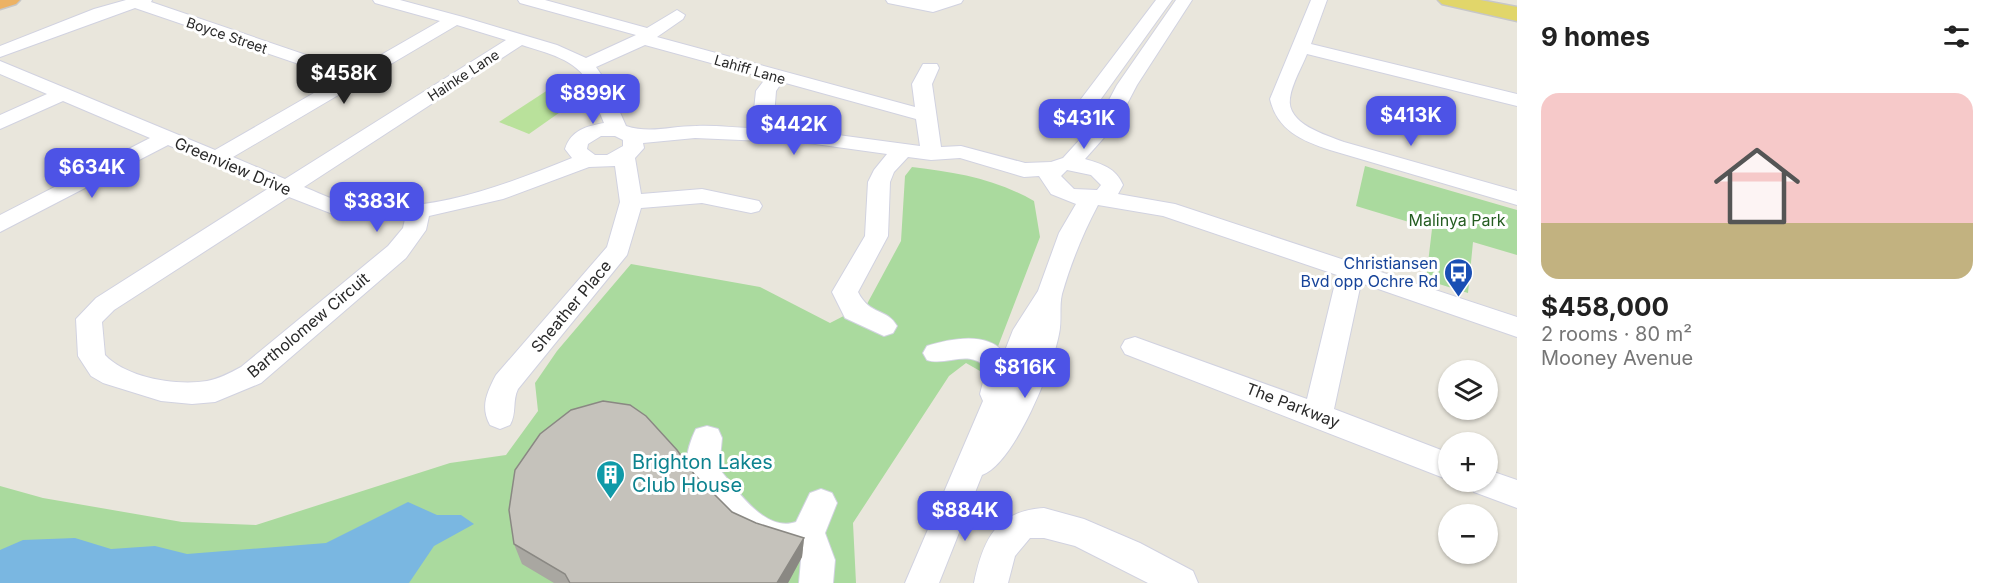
<!DOCTYPE html>
<html lang="en">
<head>
<meta charset="utf-8">
<style>
  body { margin:0; font-family:Inter,sans-serif; background:#f6f6f6; color:#222; height:100vh; display:flex; flex-direction:column; font-size:22px; white-space:nowrap }
  * { box-sizing:border-box; margin:0 }
  p { font-size:20px; color:#767676 }
  .icon { flex:none; width:33px; height:33px; fill:none; stroke:currentColor; stroke-width:2; stroke-linecap:round; stroke-linejoin:round }
  .map { position:relative; flex:1; overflow:hidden }
  .side { display:flex; flex-direction:column; background:#fff; width:480px }
  .side>* { flex:none }
  .controls { position:absolute; left:1438px; top:360px; display:grid; gap:12px }
  .controls a { display:grid; place-items:center; width:60px; height:60px; border-radius:50%; background:#fff; box-shadow:0 2px 4px #0004; font-size:30px }
  .price { position:absolute; translate:-50% -51px; padding:0 14px; border-radius:12px; background:#4d53e6; color:#fff; font-size:20px; line-height:39px; filter:drop-shadow(0 2px 3px #0008) }
  .price::after { content:''; position:absolute; left:50%; top:36px; width:18px; height:14px; margin-left:-9px; background:inherit; clip-path:polygon(0 0,100% 0,50% 100%) }
  .price.selected { background:#222; color:#fff }
  ul { padding:0; list-style:none }
  li { display:grid; align-content:center; gap:12px; height:318px; padding:0 24px }
  li span { display:grid; place-items:center; height:186px; border-radius:18px; color:#555 }
  li>.icon { margin-inline-start:auto }
  span .icon { width:108px; height:108px; fill:#fffc; stroke-width:1 }
  li b { font-size:26px }
  h2 { display:flex; justify-content:space-between; align-items:center; height:72px; padding:0 24px; font-size:26px }
  main { display:flex; flex:1; min-height:0 }
  .map>svg:first-child { display:block }
  .green { fill:#aada9e }
  .pitch { fill:#b9e19b }
  .water { fill:#7ab7e1 }
  .lines { fill:none; stroke-linecap:round; stroke-linejoin:round }
  .minor-casing { stroke:#d1d2e0; stroke-width:2 }
  .major-casing { stroke:#c7c7c7; stroke-width:3 }
  .highway-casing { stroke:#c7c7c7; stroke-width:3 }
  .minor { fill:#fff; fill-rule:evenodd }
  .major { fill:#e1d66a; fill-rule:evenodd }
  .highway { fill:#ecb264; fill-rule:evenodd }
  .wall { fill:#a9a7a1 }
  .shaded-wall { fill:#8a8883 }
  .building { fill:#c5c2bb; stroke:#8a8883; stroke-width:1.5 }
  .labels { text-anchor:middle; dominant-baseline:central; stroke-width:6; stroke-linejoin:round; paint-order:stroke }
  .far-street-label { font-size:14px; fill:#292929; stroke:#fff }
  .street-label { font-size:16px; fill:#292929; stroke:#fff }
  .park-label { font-size:16px; fill:#255d21; stroke:#fff }
  .transit-label { font-size:16px; fill:#164399; stroke:#fff; text-anchor:end }
  .near-culture-label { font-size:20px; fill:#0d838f; stroke:#fff; text-anchor:start }
</style>
</head>
<body>
<main>
<div class="map">
<svg width="1517" height="583" viewBox="0 0 1517 583">
  <rect width="100%" height="100%" fill="#e9e6dc"/>
  <g class="green">
    <polygon points="1365,166 1517,210 1517,255 1473,242 1468,293 1426,280 1432,229 1356,206"/>
    <path d="M912,167c43,5 84,12 122,34l6,36 -53,138 -21,-12 -17,13 -96,147 3,60h-856v-97l43,12 139,24 74,3 194,-62 56,-8 32,-44 -3,-28 22,-32 74,-87 129,23 70,36 37,-19 34,-63 4,-65z"/>
  </g>
  <polygon class="pitch" points="554,86 583,96 529,134 499,122"/>
  <polygon class="water" points="408,502 437,515 461,515 474,524 434,546 409,583 0,583 0,550 23,540 75,538 111,549 155,546 187,554 326,543"/>
  <g class="lines">
    <defs>
      <g id="minor">
        <path d="M126,0h26l-1,2 202,69 87,-50 -65,-18 -2,-3h27l63,17 94,28 29,13 50,-23 -116,-32 -2,-3h27l102,28 30,-18 8,5 -2,4 -26,18 258,70 -3,-23 11,-20h14l2,4 -7,16 9,63 20,-1 64,17 26,-1 12,-4 31,-34 -13,-7 -3,-14 78,-103h16l-74,103v7l4,3 15,-28 59,-85h16l-55,85 -20,38 -32,36c17,5 31,9 38,26l-5,9 57,10 342,113v20l-156,-54 -27,126 115,44v27l-324,-126 -4,-7 4,-7 10,-3 172,62 30,-124 -174,-59 -65,-11c-15,28 -27,58 -36,89 -3,12 0,27 -3,40 -6,33 -45,130 -77,141l-43,108h-34l78,-182 -3,-7 4,-16 -2,-14c-16,-13 -37,2 -55,-4l-4,-7 4,-7c23,-7 60,-15 77,7l9,-23 25,-39 21,-58 17,-29 -25,-10 -12,-18 -15,1 -64,-19 -29,2 -23,-3 -14,15 -4,10 -2,54 -30,56c12,24 29,16 39,34l-4,7 -9,3 -39,-18 -13,-26 33,-56 3,-54 6,-12 13,-16 -79,-11 -113,-5 -52,5 1,5 -9,10 6,36 61,-5 57,12 3,5 -3,5 -8,2 -49,-10 -61,5 -14,47 -109,134c-6,12 -1,24 -8,36l-10,4 -10,-4c-10,-18 -3,-33 6,-50l111,-128 13,-45 -5,-36 -26,1 -86,32 -74,17 -3,14 -20,28 -145,125 -46,19 -23,2 -31,-3 -58,-18 -12,-7 -13,-20 -2,-37 20,-21 173,-110 -101,-43 -168,87v-17l150,-77 -87,-37 -63,28v-14l47,-21 -47,-20v-13l215,89 125,-72 -205,-70 -135,49v-11l94,-37zM457,25l49,15 -221,139 -52,-22zM522,45c24,8 55,14 67,39 6,13 9,26 15,39 -17,3 -33,7 -39,26l7,9c-70,28 -152,61 -229,44 -13,-3 -26,-10 -39,-15zM645,45l121,33 -10,13 -4,37c-18,0 -37,-3 -56,-2 -25,0 -46,8 -70,0l-19,-43 -11,-16zM782,82l134,37 4,27 -112,-15 -35,-2 3,-38zM601,136h14l8,4v6l-16,9h-12l-8,-6 1,-5zM1067,170l24,5 10,10 -4,5 -23,-1 -13,-13zM289,197l49,19 67,3 -2,9 -15,18 -147,121c-11,6 -22,12 -34,14 -31,5 -80,-3 -102,-26l-3,-33 12,-12z"/>
        <polygon points="886,0 963,0 961,3 933,12 888,3"/>
        <path d="M1311,0h16l-16,44 206,50v12l-210,-52c-5,13 -15,29 -17,44 -4,26 36,37 54,44l173,49v14l-187,-55c-28,-9 -53,-20 -60,-51z"/>
        <path d="M707,426l11,3 4,9 -3,31c18,20 45,64 77,53l14,-29 11,-4 11,4 5,10 -12,30 10,27 -2,23h-34l2,-23 -3,-9c-37,14 -70,-26 -91,-51 -8,-10 -19,-21 -20,-35 -1,-11 4,-26 9,-36z"/>
        <polygon points="1488,470 1517,480 1517,508 1474,492 1470,482 1488,482"/>
        <path d="M1044,508l40,11 56,24 53,28 5,12h-50l-73,-37 -31,-8h-14l-15,18 -7,27h-34c9,-43 22,-72 70,-75z"/>
      </g>
      <polygon id="major" points="1438,0 1480,0 1517,7 1517,21 1442,4"/>
      <polygon id="highway" points="0,0 20,0 16,4 0,9"/>
    </defs>
    <use href="#minor" class="minor-casing"/>
    <use href="#major" class="major-casing"/>
    <use href="#highway" class="highway-casing"/>
    <use href="#minor" class="minor"/>
    <use href="#major" class="major"/>
    <use href="#highway" class="highway"/>
  </g>
  <polygon class="wall" points="694,474 732,512 756,523 804,538 802,557 788,583 554,583 522,564 514,544"/>
  <polygon class="shaded-wall" points="804,538 802,557 788,583 777,583"/>
  <polygon class="building" points="603,401 630,405 646,416 677,450 694,474 732,512 756,523 804,538 777,583 570,583 565,574 514,544 509,510 515,470 540,434 571,410"/>
  <defs>
    <symbol id="bus-pin" viewBox="-11 -11 22 30"><path d="M0 17L-7.5 6A9.5 9.5 0 1 1 7.5 6Z" fill="#1a4fb4" stroke="#fff"/><path d="M-5-6H5V4H4V6H2V4H-2V6H-4V4H-5ZM-3.5-4V0h7V-4ZM-3.5 1.2v1.5H-2V1.2ZM2 1.2v1.5H3.5V1.2Z" fill="#fff"/></symbol>
    <symbol id="building-pin" viewBox="-11 -11 22 30"><path d="M0 17L-7.5 6A9.5 9.5 0 1 1 7.5 6Z" fill="#0f9aa8" stroke="#fff"/><path d="M-4-6H4V6H1V3H-1V6H-4ZM-2.5-4.3h1.7v1.8h-1.7ZM.8-4.3h1.7v1.8H.8ZM-2.5-1h1.7V.8h-1.7ZM.8-1h1.7V.8H.8Z" fill="#fff"/></symbol>
  </defs>
  <g fill-rule="evenodd">
    <use href="#bus-pin" x="1442" y="256" width="33" height="45"/>
    <use href="#building-pin" x="594" y="458" width="33" height="45"/>
  </g>
  <g class="labels">
    <g class="far-street-label">
      <text transform="translate(227 35) rotate(19)">Boyce Street</text>
      <text transform="translate(750 69) rotate(16)">Lahiff Lane</text>
      <text transform="translate(463 75) rotate(-33)">Hainke Lane</text>
    </g>
    <g class="street-label">
      <text transform="translate(233 166) rotate(23)">Greenview Drive</text>
      <text transform="translate(571 306) rotate(-50)">Sheather Place</text>
      <text transform="translate(308 325) rotate(-40)">Bartholomew Circuit</text>
      <text transform="translate(1293 405) rotate(21)">The Parkway</text>
    </g>
    <g class="park-label">
      <text x="1457" y="220">Malinya Park</text>
    </g>
    <g class="transit-label">
      <text x="1438" y="263">Christiansen<tspan x="1438" dy="18">Bvd opp Ochre Rd</tspan></text>
    </g>
    <g class="near-culture-label">
      <text x="632" y="462">Brighton Lakes<tspan x="632" dy="23">Club House</tspan></text>
    </g>
  </g>
</svg>
<div class="controls">
<a><svg class="icon" aria-label="layers" viewBox="0 0 24 24"><path d="M12 4l9 5-9 5-9-5zM3 14l9 5 9-5"/></svg></a>
<a>+</a>
<a>−</a>
</div>
<b class="price selected" style="left:344px;top:105px">$458K</b>
<b class="price" style="left:593px;top:125px">$899K</b>
<b class="price" style="left:1411px;top:147px">$413K</b>
<b class="price" style="left:1084px;top:150px">$431K</b>
<b class="price" style="left:794px;top:156px">$442K</b>
<b class="price" style="left:92px;top:199px">$634K</b>
<b class="price" style="left:377px;top:233px">$383K</b>
<b class="price" style="left:1025px;top:399px">$816K</b>
<b class="price" style="left:965px;top:542px">$884K</b>
</div>
<section class="side">
<h2>9 homes<svg class="icon" aria-label="filters" viewBox="0 0 24 24"><path d="M4 7h16M4 17h16"/><circle cx="9" cy="7" r="2"/><circle cx="15" cy="17" r="2"/></svg></h2>
<ul>
<li><span style="background:linear-gradient(#f6c9c9 70%,#c2b280 0)"><svg class="icon" aria-label="home" viewBox="0 0 24 24"><path d="M3 11l9-7 9 7M6 9v11h12V9"/></svg></span><div><b>$458,000</b><p>2 rooms · 80 m²</p><p>Mooney Avenue</p></div></li>
</ul>
</section>
</main>
</body>
</html>
